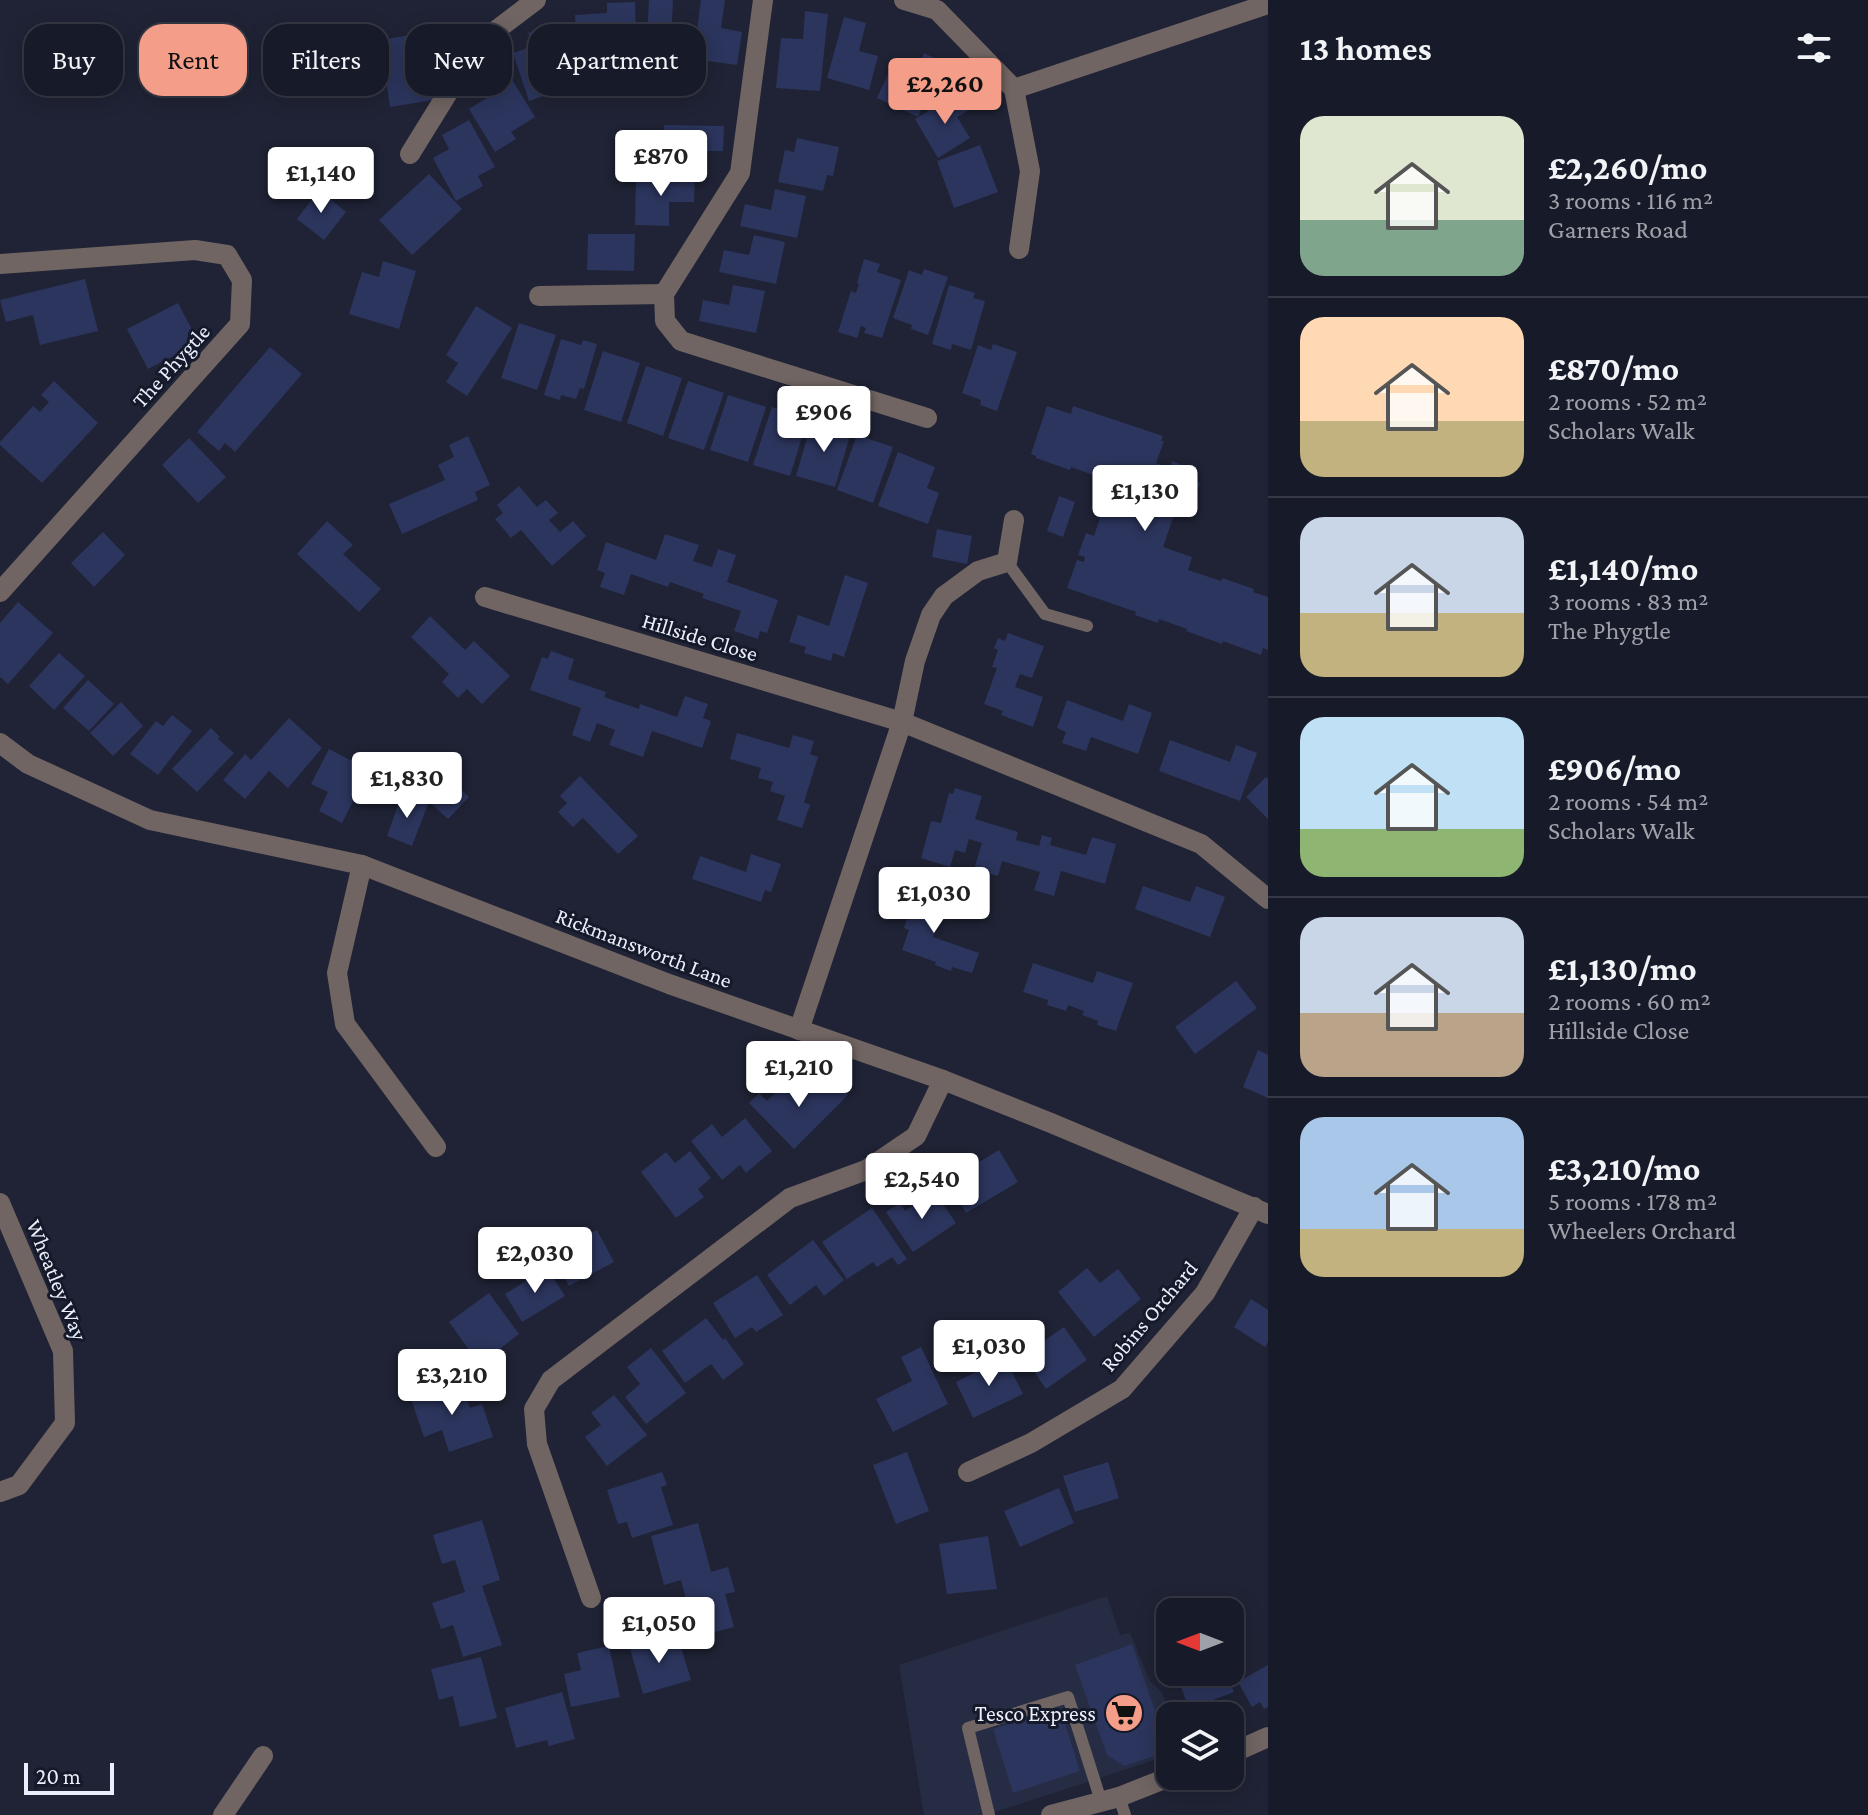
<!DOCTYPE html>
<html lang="en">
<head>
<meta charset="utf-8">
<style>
  body { margin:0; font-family:"Crimson Pro",serif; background:#242734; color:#f1f3f6; height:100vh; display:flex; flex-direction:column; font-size:30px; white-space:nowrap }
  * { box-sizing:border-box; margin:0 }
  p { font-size:26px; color:#9ea1a8 }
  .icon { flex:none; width:44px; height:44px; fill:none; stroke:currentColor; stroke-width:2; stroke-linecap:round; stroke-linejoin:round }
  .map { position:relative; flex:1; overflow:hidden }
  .drawer { display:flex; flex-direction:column; background:#171a28; width:600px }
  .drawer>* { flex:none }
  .top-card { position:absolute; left:24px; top:24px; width:760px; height:72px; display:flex; gap:16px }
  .needle { width:52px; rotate:270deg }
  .buttons { position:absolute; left:1156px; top:1598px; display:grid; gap:16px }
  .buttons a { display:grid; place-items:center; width:88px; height:88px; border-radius:16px; background:#171a28; box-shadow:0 4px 20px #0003,0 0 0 2px #363845; font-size:40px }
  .scale { position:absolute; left:24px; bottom:20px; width:90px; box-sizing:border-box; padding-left:8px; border:4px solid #ebeffb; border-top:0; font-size:22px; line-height:28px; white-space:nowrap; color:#ebeffb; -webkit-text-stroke:6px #151a2b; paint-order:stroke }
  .price { position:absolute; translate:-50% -68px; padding:0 18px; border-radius:8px; background:#fff; color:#222; font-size:26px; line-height:52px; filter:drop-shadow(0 2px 4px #0008) }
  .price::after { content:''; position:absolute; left:50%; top:48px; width:24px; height:18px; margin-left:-12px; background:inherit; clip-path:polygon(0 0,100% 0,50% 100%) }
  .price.on { background:#f49e89; color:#111 }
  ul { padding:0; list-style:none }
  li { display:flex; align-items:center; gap:24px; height:200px; padding:0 32px }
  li+li { border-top:2px solid #363845 }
  li span { display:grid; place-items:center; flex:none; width:224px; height:160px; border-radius:24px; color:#555 }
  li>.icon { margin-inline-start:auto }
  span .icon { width:96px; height:96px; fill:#fffc; stroke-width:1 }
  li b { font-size:34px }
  h2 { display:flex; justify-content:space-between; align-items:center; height:96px; padding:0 32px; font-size:34px }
  .chip { padding:0 28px; border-radius:24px; background:#171a28; box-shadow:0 4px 20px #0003,0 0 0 2px #363845; font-size:28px; line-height:72px }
  .chip.on { background:#f49e89; color:#111 }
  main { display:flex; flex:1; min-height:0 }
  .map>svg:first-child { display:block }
  .built { fill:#262c43 }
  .building { fill:#2c355d }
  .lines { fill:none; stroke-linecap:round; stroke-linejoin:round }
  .lane { stroke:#706562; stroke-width:12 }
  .street { stroke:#706562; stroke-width:20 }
  .labels { text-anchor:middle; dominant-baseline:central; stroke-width:6; stroke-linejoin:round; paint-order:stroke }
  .street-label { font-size:22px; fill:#ebeffb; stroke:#151a2b }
  .poi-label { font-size:22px; fill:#ebeffb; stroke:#151a2b; text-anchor:end }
</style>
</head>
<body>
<main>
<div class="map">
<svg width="1268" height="1815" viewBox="0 0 1268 1815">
  <rect width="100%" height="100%" fill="#1f2335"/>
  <polygon class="built" points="1107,1596 1120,1635 1130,1633 1150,1681 1162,1692 1170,1716 1170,1755 986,1815 924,1815 899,1665"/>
  <g class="building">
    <polygon points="649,0 673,0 672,22 691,23 690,55 646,53"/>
    <polygon points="701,0 725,0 721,28 742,32 737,65 693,59"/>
    <polygon points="635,2 637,60 577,63 575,15 607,13 607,3"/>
    <polygon points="805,11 828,14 820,91 776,88 781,38 803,39"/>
    <polygon points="844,17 866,23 859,51 878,56 869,90 827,78"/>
    <polygon points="557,23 574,74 551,82 555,92 529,101 513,53 533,46 528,33"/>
    <polygon points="422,33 433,100 390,107 386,80 369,82 363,43"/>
    <polygon points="924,53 943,62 918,117 877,98 892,65 914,75"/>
    <polygon points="508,73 535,117 511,132 516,139 495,152 469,109 490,96 483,87"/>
    <polygon points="959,93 969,110 957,117 970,138 938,158 915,119"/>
    <polygon points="469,120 495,167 478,176 483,186 456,201 433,158 449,149 442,135"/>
    <polygon points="664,125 724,126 723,151 699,151 698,175 664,174"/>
    <polygon points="797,138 839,147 833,176 827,175 823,191 778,182 785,150 794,152"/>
    <polygon points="980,145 998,192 954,208 937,161"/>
    <polygon points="429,174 462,209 412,255 379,220"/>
    <polygon points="636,176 695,177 694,202 669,202 669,226 635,225"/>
    <polygon points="775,189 806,196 797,238 740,226 745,204 771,210"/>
    <polygon points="319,190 346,212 324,240 297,219"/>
    <polygon points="588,234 635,234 634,271 587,270"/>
    <polygon points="754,235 785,242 776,284 719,272 724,250 749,255"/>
    <polygon points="864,259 880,264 877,272 901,280 882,338 864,333 866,328 861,326 857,338 838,332 851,291 856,293 859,284 857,283"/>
    <polygon points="383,261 416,271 399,329 349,314 362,272 379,277"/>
    <polygon points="924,269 948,277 928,335 911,329 912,325 893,318 909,270 922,275"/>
    <polygon points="85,279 98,331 40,345 33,315 6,322 0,300"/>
    <polygon points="733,285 765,291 756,333 699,321 703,300 729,305"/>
    <polygon points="949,285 975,293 973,298 985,301 971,350 952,344 951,350 932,344"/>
    <polygon points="178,303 199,343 148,369 127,329"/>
    <polygon points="476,306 512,328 467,396 446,382 458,363 446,355"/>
    <polygon points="519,323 556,335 537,390 501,378"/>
    <polygon points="561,339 581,345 583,340 597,344 584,389 580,388 576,399 561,395 560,400 544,395"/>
    <polygon points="993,344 1017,352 997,411 980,405 981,400 962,393 978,345 991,350"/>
    <polygon points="270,347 302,374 235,452 225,443 219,451 197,432"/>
    <polygon points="603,351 640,363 621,422 584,410"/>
    <polygon points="646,366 682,378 663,436 627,423"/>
    <polygon points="54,381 98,423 42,483 0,445 0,442 33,406 40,412 49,402 41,395"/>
    <polygon points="688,381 724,393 704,450 668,438"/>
    <polygon points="728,395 766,407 748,462 710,450"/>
    <polygon points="1047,406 1071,414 1073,406 1163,436 1161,441 1164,441 1156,463 1170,468 1172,461 1188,467 1185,474 1198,478 1197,482 1200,483 1194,499 1190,498 1189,504 1179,500 1163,547 1192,557 1188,570 1221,581 1222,578 1254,589 1253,592 1268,597 1268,650 1263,648 1261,655 1223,641 1222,644 1186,631 1187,629 1159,619 1158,623 1135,615 1136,612 1067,588 1077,560 1084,562 1085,557 1078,555 1086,533 1094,536 1112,482 1071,467 1070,470 1036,458 1036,456 1031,454"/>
    <polygon points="772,407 808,418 790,476 753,465"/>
    <polygon points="812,421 851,432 835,487 796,476"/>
    <polygon points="857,435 893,447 873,503 837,490"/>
    <polygon points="468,436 490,485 475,492 478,500 402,534 389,504 445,480 438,465 454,457 449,445"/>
    <polygon points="189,438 226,477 198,503 162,465"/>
    <polygon points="898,452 935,467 927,488 939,493 928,524 878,506"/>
    <polygon points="519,486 537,507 546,500 558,513 549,520 560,532 573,521 586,536 552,566 521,530 511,538 495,519 503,513 497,505"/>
    <polygon points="1059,496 1075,502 1063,537 1047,531"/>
    <polygon points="327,521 353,545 343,554 381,589 359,612 297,554"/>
    <polygon points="937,529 972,536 967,564 932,557"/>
    <polygon points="103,532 125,555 94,587 71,563"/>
    <polygon points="665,534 699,545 693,561 712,567 718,549 736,555 727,582 778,600 767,633 760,631 758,639 734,631 741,611 702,598 704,594 670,582 668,587 631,574 624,595 600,587 605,573 597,570 606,542 656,560"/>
    <polygon points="845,575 868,583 844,657 833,653 831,661 804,653 806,647 789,642 798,615 829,626"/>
    <polygon points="18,602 53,633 8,684 0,677 0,623"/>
    <polygon points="430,616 465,650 474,641 510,676 482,704 467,689 458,698 442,682 449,674 411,637"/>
    <polygon points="1008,633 1044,646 1032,678 1020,674 1015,687 1043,697 1033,727 1001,715 1003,711 984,704 997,668 992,667 998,650 994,648 998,638 1005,641"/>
    <polygon points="551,651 574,659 568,679 606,692 604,697 639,709 640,704 677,717 685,696 708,704 703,718 711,721 702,748 652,731 643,757 609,745 615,730 597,723 590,742 572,735 581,708 530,690 542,657 548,659"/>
    <polygon points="59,653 85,676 54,710 29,686"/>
    <polygon points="88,680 114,704 89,731 63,708"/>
    <polygon points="1067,700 1123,721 1129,704 1152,713 1138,754 1091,737 1086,751 1062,743 1066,732 1057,728"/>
    <polygon points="121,702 143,726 113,756 90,733"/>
    <polygon points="172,715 192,731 158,775 130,754 156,721 163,726"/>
    <polygon points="289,718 322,748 288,788 269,771 245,799 223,780 245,754 251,760"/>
    <polygon points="211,728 220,737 218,739 234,753 197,792 172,769"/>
    <polygon points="737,733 789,748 793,735 814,741 810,754 818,757 804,802 810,805 802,828 777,820 785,796 770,791 773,782 758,778 761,768 730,759"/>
    <polygon points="1170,740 1230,762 1236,745 1257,753 1240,801 1159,771"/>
    <polygon points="329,749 369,770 342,823 319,811 328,792 311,784"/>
    <polygon points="428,759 469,797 448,819 407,781"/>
    <polygon points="580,776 638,836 618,854 583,818 573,827 558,812 567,803 560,796"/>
    <polygon points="1266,777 1268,779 1268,819 1246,797"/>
    <polygon points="955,788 982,796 975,819 1018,832 1016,840 1039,846 1042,835 1052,838 1050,845 1086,855 1092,837 1116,844 1105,884 1061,871 1054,896 1034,890 1040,872 1002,861 998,876 974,869 982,843 969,839 965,853 955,850 950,867 921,858 931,821 941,823 949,793 953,794"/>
    <polygon points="402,794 428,804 412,846 387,836"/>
    <polygon points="751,854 781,864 771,892 765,890 761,902 692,879 700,856 746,872"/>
    <polygon points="1143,886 1190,902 1196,886 1225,897 1210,937 1135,909"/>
    <polygon points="917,888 946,897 933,937 979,953 972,973 952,967 951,971 935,965 936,962 902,950 909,930 904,928"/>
    <polygon points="1033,963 1093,983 1097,971 1133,983 1116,1031 1097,1025 1098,1021 1082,1015 1084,1011 1068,1005 1066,1011 1047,1005 1048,1000 1023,992"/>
    <polygon points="1236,981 1257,1008 1195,1054 1175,1027"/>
    <polygon points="1258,1050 1268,1055 1268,1098 1243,1087"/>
    <polygon points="817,1073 834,1090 839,1086 848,1095 794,1149 749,1103 759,1093 767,1101 786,1082 798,1093"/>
    <polygon points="745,1118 772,1151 746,1173 740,1165 722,1180 691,1141 712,1124 722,1137"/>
    <polygon points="999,1150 1018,1182 966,1213 942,1171 965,1157 971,1167"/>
    <polygon points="690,1151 711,1178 698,1189 704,1197 676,1218 641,1172 666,1152 675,1163"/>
    <polygon points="934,1191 956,1223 913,1252 886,1212 900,1203 905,1211"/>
    <polygon points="872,1208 907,1259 898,1265 892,1257 877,1267 873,1262 847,1279 822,1242"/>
    <polygon points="597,1230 614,1262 569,1286 547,1244 563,1236 567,1245"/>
    <polygon points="813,1240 844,1280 824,1296 816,1285 790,1305 767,1275"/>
    <polygon points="547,1268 565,1296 522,1322 505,1294"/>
    <polygon points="1087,1268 1100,1283 1118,1269 1141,1299 1094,1337 1058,1292"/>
    <polygon points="757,1275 783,1315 756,1332 752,1327 735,1338 713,1303"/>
    <polygon points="489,1293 519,1334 496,1352 502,1360 485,1372 449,1322"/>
    <polygon points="1251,1299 1268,1310 1268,1342 1265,1347 1234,1327"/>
    <polygon points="706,1318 723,1340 725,1338 744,1364 723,1380 711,1364 685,1383 662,1351"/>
    <polygon points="1064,1327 1087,1360 1046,1389 1023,1355"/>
    <polygon points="921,1347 948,1404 893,1432 876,1399 912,1381 901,1357"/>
    <polygon points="651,1348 686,1393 646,1424 625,1397 640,1384 627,1367"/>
    <polygon points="1005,1358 1023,1394 973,1418 956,1382"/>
    <polygon points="461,1382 470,1408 482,1404 493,1437 449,1452 442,1430 424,1437 411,1399"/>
    <polygon points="614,1395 647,1435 607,1466 585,1437 601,1425 591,1413"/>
    <polygon points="907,1452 929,1511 896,1524 873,1465"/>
    <polygon points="1108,1462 1119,1498 1075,1512 1063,1476"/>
    <polygon points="662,1472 667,1485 661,1487 673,1525 632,1538 627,1522 618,1524 607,1490"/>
    <polygon points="1059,1488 1074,1523 1020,1547 1004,1511"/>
    <polygon points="482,1520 500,1580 482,1586 502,1645 463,1657 453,1625 441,1629 432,1603 465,1592 455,1560 442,1564 433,1535"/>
    <polygon points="698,1523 711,1572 728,1567 735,1592 725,1594 734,1627 696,1637 681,1580 664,1585 651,1536"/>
    <polygon points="988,1536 997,1589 947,1594 939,1544"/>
    <polygon points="1170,1633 1170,1672 1226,1672 1234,1692 1189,1709 1180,1684 1173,1686 1154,1639"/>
    <polygon points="657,1637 661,1650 680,1644 691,1680 643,1694 629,1645"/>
    <polygon points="1132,1644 1169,1751 1124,1766 1107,1755 1075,1665"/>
    <polygon points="609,1646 620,1697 571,1707 564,1674 581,1670 577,1653"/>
    <polygon points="481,1657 497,1718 460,1727 453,1696 439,1700 431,1669"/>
    <polygon points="1268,1665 1268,1707 1264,1709 1260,1702 1252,1707 1238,1682"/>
    <polygon points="562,1692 575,1739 549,1746 547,1740 516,1748 505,1708"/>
    <polygon points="1060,1708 1080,1771 1013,1793 993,1729"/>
  </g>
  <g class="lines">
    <g class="lane">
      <polyline points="1007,562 1045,614 1087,626"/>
      <polyline points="1119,1797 1125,1815"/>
      <polyline points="989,1815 968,1728 1068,1697 1101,1801"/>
    </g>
    <g class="street">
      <polyline points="763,0 740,173 664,294 665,321 681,341 927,418"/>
      <polyline points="904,0 937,10 1014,89 1030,171 1019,249"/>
      <polyline points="1014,89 1268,4"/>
      <polyline points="410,154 478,44 536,0"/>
      <polyline points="0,264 195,250 227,255 242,280 240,324 0,592"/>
      <polyline points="539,296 664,294"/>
      <polyline points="485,597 902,722 1201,844 1268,899"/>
      <polyline points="0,743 28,764 150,820 362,865 669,984 943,1080 1051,1123 1268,1214"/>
      <polyline points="362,865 337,973 345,1024 436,1147"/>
      <polyline points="799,1030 902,722 915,661 931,615 944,596 978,571 1007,562 1014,520"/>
      <polyline points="0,1203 63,1351 65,1423 19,1485 0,1492"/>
      <polyline points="968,1472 1031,1443 1122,1389 1205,1293 1254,1207"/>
      <polyline points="591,1598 537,1444 534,1409 551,1380 790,1198 866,1170 916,1136 943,1080"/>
      <polyline points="1230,1754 1268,1737"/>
      <polyline points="223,1815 263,1756"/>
      <polyline points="1051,1815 1119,1797 1172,1776"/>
    </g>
  </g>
  <defs>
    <symbol id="supermarket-disc" viewBox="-11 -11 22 22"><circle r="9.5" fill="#f49e89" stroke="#151a2b"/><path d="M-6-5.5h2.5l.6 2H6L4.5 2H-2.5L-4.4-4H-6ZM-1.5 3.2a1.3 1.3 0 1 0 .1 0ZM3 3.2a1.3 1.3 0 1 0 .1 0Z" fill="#111"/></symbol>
  </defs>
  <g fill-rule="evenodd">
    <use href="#supermarket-disc" x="1102" y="1691" width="44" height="44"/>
  </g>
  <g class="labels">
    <g class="street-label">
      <text transform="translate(171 366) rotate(-48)">The Phygtle</text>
      <text transform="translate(700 637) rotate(17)">Hillside Close</text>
      <text transform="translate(644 948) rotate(21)">Rickmansworth Lane</text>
      <text transform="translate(57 1280) rotate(68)">Wheatley Way</text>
      <text transform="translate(1149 1316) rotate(-50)">Robins Orchard</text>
    </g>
    <g class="poi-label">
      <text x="1096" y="1713">Tesco Express</text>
    </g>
  </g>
</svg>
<div class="buttons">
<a><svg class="needle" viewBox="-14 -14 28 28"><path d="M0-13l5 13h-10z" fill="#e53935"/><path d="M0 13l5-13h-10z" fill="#9ea1a8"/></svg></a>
<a><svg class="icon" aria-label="layers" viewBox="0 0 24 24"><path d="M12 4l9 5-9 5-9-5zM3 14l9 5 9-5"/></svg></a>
</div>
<div class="scale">20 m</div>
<b class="price on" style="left:945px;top:126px">£2,260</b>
<b class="price" style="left:661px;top:198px">£870</b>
<b class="price" style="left:321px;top:215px">£1,140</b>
<b class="price" style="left:824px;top:454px">£906</b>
<b class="price" style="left:1145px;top:533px">£1,130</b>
<b class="price" style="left:407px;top:820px">£1,830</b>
<b class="price" style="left:934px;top:935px">£1,030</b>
<b class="price" style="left:799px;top:1109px">£1,210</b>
<b class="price" style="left:922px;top:1221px">£2,540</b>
<b class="price" style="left:535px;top:1295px">£2,030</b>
<b class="price" style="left:989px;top:1388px">£1,030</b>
<b class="price" style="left:452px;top:1417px">£3,210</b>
<b class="price" style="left:659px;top:1665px">£1,050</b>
<div class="top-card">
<a class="chip">Buy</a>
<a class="chip on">Rent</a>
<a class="chip">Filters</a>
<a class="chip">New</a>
<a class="chip">Apartment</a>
</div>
</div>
<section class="drawer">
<h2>13 homes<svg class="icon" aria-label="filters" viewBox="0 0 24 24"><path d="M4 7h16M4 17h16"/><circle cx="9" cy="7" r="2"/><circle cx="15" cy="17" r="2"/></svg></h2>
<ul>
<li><span style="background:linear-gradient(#dfe7d0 65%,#7fa58c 0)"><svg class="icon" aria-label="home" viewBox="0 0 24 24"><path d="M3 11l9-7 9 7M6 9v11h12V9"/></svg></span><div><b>£2,260/mo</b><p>3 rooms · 116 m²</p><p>Garners Road</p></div></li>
<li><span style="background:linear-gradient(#ffd9b3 65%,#c2b280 0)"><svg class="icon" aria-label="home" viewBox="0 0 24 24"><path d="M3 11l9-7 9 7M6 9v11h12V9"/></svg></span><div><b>£870/mo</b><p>2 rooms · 52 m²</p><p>Scholars Walk</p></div></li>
<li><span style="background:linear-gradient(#c9d6e8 60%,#c2b280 0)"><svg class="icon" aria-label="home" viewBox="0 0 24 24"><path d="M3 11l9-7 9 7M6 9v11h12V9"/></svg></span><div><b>£1,140/mo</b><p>3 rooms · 83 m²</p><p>The Phygtle</p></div></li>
<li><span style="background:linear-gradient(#bfe0f5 70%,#8fb573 0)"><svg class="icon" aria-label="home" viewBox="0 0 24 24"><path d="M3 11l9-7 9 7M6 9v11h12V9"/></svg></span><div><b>£906/mo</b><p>2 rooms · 54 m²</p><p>Scholars Walk</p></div></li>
<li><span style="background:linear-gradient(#c9d6e8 60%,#b9a48a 0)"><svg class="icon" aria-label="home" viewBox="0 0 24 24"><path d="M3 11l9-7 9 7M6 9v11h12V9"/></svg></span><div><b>£1,130/mo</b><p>2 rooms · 60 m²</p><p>Hillside Close</p></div></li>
<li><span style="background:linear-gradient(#a9c7e8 70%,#c2b280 0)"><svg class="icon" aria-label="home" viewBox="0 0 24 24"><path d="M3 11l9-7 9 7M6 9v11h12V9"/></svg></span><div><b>£3,210/mo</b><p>5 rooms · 178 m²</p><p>Wheelers Orchard</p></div></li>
</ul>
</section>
</main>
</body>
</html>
